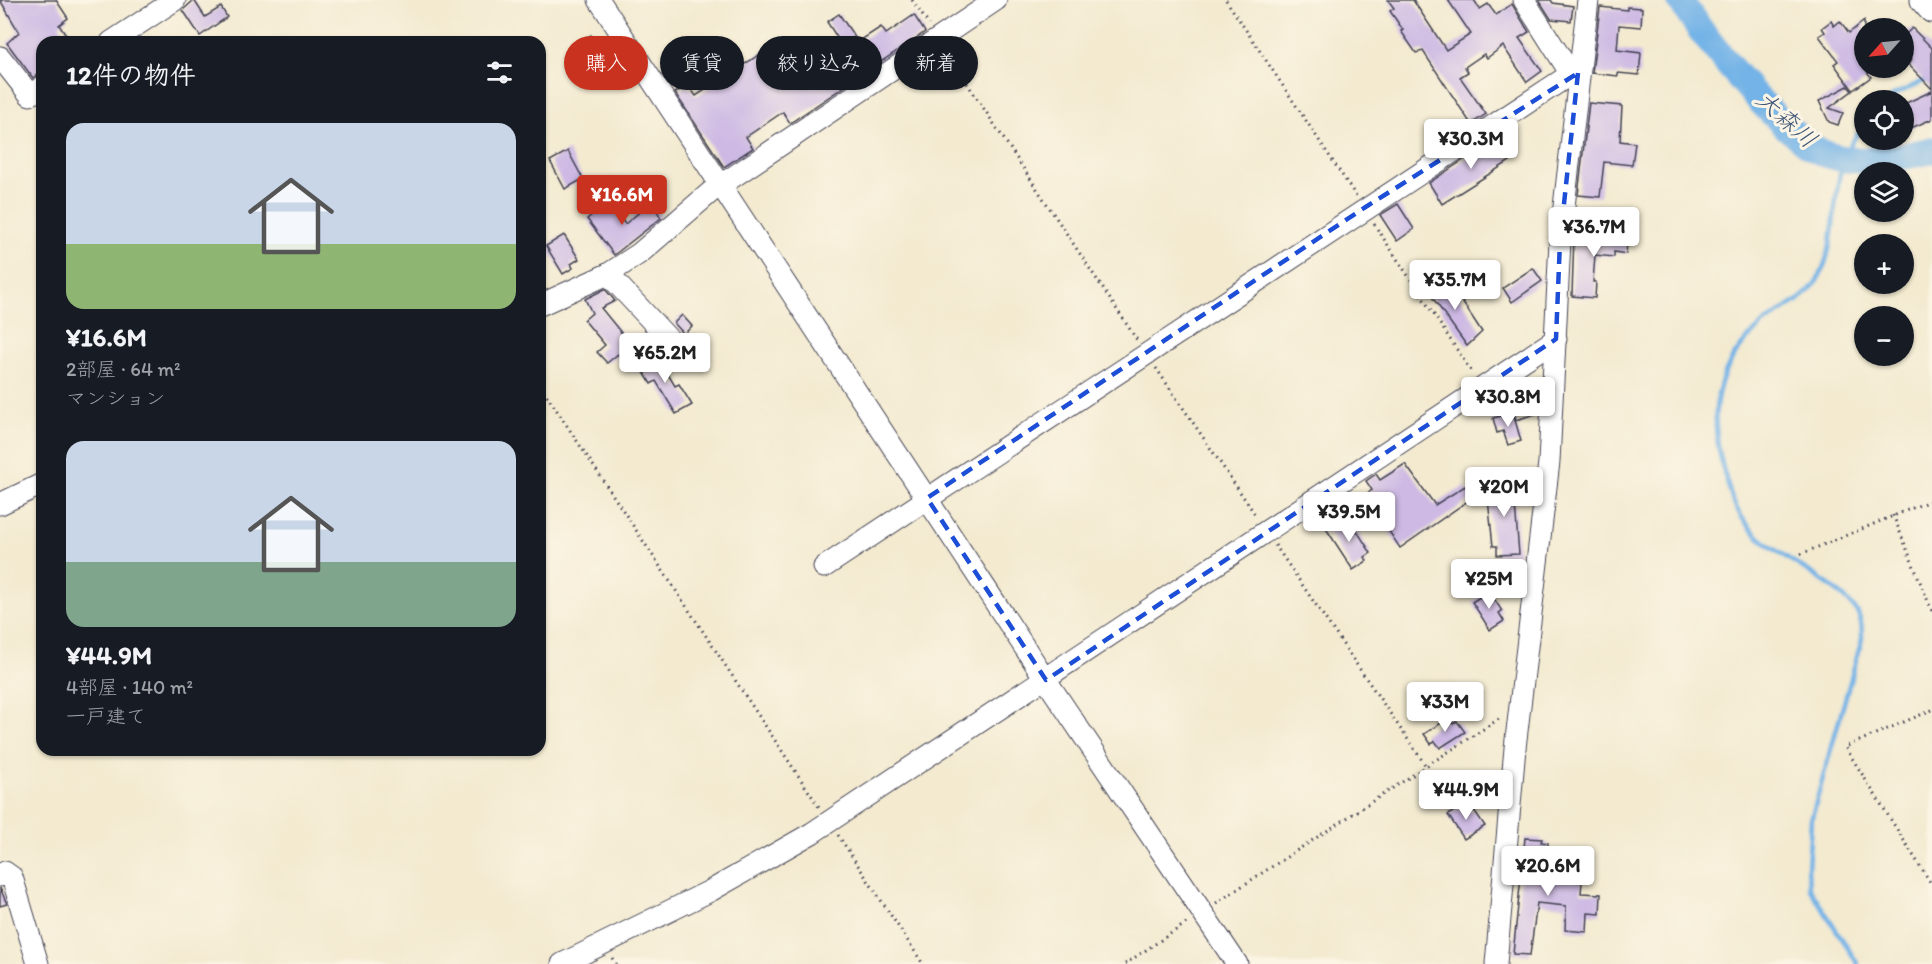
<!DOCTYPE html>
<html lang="ja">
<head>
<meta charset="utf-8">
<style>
  body { margin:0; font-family:Itim,"Klee One",sans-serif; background:#20242c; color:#f1f3f6; height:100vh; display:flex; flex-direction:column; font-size:22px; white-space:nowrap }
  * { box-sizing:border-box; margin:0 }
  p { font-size:20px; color:#9ea1a6 }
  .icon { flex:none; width:33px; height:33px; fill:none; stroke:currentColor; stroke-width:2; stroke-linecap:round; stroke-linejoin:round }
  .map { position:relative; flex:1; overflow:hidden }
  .sheet { position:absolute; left:36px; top:36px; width:510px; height:720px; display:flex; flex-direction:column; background:#171b24; border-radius:18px; box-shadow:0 2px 4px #0004 }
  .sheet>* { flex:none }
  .top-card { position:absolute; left:564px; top:36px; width:570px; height:54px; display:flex; gap:12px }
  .needle { width:39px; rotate:243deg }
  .fabs { position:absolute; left:1854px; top:18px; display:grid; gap:12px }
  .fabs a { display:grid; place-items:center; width:60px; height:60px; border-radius:50%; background:#171b24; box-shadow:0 2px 4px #0004; font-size:30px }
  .price { position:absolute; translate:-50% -51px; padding:0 14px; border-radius:6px; background:#fff; color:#222; font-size:20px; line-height:39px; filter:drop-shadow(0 2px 3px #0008) }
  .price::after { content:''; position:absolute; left:50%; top:36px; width:18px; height:14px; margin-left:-9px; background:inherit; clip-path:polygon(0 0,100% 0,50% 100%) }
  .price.active { background:#c8321e; color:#fff }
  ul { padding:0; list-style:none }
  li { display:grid; align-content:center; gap:12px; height:318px; padding:0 30px }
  li span { display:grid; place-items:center; height:186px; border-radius:18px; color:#555 }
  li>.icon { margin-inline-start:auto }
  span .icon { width:108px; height:108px; fill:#fffc; stroke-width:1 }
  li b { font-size:26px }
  h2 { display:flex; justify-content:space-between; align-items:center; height:72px; padding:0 30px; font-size:26px }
  .chip { padding:0 21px; border-radius:27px; background:#171b24; box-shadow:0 2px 4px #0004; font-size:21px; line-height:54px }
  .chip.active { background:#c8321e; color:#fff }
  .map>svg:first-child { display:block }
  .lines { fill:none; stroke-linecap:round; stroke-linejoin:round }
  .stream { stroke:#73b3e7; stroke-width:4.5 }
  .river { stroke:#73b3e7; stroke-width:27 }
  .building { fill:#cdb9e4 }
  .minor-casing { stroke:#414051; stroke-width:23 }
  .major-casing { stroke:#414051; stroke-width:29 }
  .path { stroke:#414051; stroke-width:3; stroke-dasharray:1.5 4.5; stroke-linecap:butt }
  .minor { stroke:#fff; stroke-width:21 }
  .major { stroke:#fff; stroke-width:27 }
  .marked { fill:none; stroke:#1d4ed8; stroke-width:4.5; stroke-dasharray:12 8; stroke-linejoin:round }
  .labels { text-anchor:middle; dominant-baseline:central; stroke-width:6; stroke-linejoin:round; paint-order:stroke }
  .water-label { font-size:24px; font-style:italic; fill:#3e5577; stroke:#fcf5e5 }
</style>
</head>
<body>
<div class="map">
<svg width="1932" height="964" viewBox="0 0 1932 964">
  <rect width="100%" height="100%" fill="#fcf5e5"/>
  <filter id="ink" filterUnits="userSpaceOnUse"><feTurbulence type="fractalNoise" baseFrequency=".0167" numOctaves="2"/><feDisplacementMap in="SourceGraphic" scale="12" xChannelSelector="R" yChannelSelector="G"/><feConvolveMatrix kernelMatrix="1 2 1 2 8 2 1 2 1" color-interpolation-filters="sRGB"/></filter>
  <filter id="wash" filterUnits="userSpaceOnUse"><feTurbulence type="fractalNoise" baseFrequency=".008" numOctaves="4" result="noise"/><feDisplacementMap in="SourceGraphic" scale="24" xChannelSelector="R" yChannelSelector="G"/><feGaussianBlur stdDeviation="1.35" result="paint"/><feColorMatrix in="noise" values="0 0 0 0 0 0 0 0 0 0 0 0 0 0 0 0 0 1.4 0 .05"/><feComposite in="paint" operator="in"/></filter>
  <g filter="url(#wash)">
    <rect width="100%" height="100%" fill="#f3ead0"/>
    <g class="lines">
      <g class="stream">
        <polyline points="1889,100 1894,95 1932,77"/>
        <path d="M1858,964l-49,-77 -1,-18 3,-49 51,-181c0,-10 0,-21 -7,-30 -35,-43 -103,-55 -123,-111 -23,-67 -29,-123 30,-173 19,-16 47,-26 58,-50 24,-48 4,-106 44,-149"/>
      </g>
      <path class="river" d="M1680,0c23,38 107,142 148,155 34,11 70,3 104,-5"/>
    </g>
    <g id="blocks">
      <g class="building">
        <polygon points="0,0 56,0 68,18 59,25 71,42 42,42 42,71 33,78 7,43 19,32"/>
        <polygon points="194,0 205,17 221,7 227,17 200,36 183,10"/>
        <polygon points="1388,0 1413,0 1446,50 1471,34 1448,0 1474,0 1480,9 1488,4 1496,15 1512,4 1529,32 1519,38 1542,71 1527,82 1503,46 1487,58 1484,54 1465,67 1468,72 1460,77 1486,114 1471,124 1423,51 1416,53 1401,31 1403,30 1390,11 1394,8"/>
        <polygon points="1539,0 1551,0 1553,3 1573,6 1571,21 1551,19"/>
        <polygon points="1600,7 1627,10 1627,7 1642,8 1641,27 1619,25 1617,50 1641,53 1639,75 1618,73 1618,76 1592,73"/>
        <polygon points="839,14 858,42 881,27 886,34 914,15 925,32 790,123 783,112 746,137 753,148 724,167 675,93 688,85 696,96 780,41 800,71 822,57 825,61 844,48 827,22"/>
        <polygon points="1831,21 1834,26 1840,21 1849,33 1864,21 1864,59 1860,62 1871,77 1853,90 1834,64 1838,61 1819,36 1825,32 1822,28"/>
        <polygon points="1912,28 1932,48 1932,89 1908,64 1912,60 1904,51 1904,36"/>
        <polygon points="591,35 595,42 599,39 608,54 590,67 575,45"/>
        <polygon points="1848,86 1852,91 1829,108 1843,113 1838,125 1829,122 1819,101"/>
        <polygon points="1932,91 1932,119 1909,129 1904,115 1904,104"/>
        <polygon points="1589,103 1622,106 1620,141 1635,143 1632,165 1604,162 1600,197 1578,195"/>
        <polygon points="1495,139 1498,143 1504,139 1511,149 1505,153 1510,161 1442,204 1429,183"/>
        <polygon points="568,151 583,179 565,189 550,161"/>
        <polygon points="607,202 625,224 652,202 661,218 614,255 587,219"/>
        <polygon points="1398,204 1414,229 1397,241 1380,215"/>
        <polygon points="1601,228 1628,233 1626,254 1614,252 1614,257 1595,255 1593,282 1596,282 1595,298 1572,296 1574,234 1600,237"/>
        <polygon points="564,235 579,259 571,264 573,268 563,274 546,246"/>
        <polygon points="1533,268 1542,281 1512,302 1503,288"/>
        <polygon points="1446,277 1482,332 1467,346 1427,290"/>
        <polygon points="605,289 615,301 601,308 636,351 622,360 618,354 607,363 597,352 605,345 584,320 592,313 585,299"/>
        <polygon points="682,315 692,326 684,334 674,323"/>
        <polygon points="656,354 675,386 679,384 692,405 676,414 656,381 651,384 639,364"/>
        <polygon points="1525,379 1535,414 1516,420 1506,388"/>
        <polygon points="1513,413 1521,441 1508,445 1503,431 1497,433 1493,418"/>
        <polygon points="1405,464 1435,505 1465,486 1472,498 1400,548 1365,495 1372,490 1366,481 1376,474 1380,480"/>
        <polygon points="1501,480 1513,480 1519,554 1497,555 1497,546 1493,546 1487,490 1495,489 1495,485 1501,485"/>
        <polygon points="1342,517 1348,526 1352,523 1371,553 1365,557 1367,561 1353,570 1325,527"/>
        <polygon points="1489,591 1502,611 1499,613 1504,621 1490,630 1472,602"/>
        <polygon points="1449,718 1453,724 1457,721 1465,732 1440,748 1435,741 1431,744 1424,734"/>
        <polygon points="1462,806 1464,809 1468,806 1471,812 1474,810 1485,826 1464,839 1448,815"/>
        <polygon points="1525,838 1542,839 1541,842 1548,843 1548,879 1582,882 1581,893 1601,894 1600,914 1588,913 1587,932 1565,930 1566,906 1537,903 1530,955 1513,954"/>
        <polygon points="0,888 7,904 0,906"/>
      </g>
    </g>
  </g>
  <g filter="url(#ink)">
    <use href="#blocks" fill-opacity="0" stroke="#414051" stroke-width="1.5"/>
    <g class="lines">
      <defs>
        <g id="minor">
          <polyline points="599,0 1046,680 1237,964"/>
          <polyline points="1524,0 1571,74"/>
          <polyline points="111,42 175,0"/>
          <polyline points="0,57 30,95 42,87"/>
          <polyline points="608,274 676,347"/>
          <polyline points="540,305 608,274 640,253 712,191 996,0"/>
          <polyline points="0,504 42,484"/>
          <polyline points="824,567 1571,74 1578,73"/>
          <polyline points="0,876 5,872 12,877 38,964"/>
          <polyline points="562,964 712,890 812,833 1556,339"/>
          <polyline points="1496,964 1515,748 1549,462 1560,241 1588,0"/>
        </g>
        <polyline id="major" points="1924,0 1932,9"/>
      </defs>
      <use href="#minor" class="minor-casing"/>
      <use href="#major" class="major-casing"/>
      <g class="path">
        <polyline points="912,0 929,25"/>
        <polyline points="1226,0 1356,196"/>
        <polyline points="947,53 1137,340"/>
        <polyline points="1374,224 1473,374"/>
        <polyline points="1156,368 1257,517"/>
        <polyline points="540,385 819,807"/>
        <polyline points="1893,515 1932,611"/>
        <polyline points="1275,545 1426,766"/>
        <polyline points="1801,554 1932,500"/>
        <polyline points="1932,710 1845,747 1932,885"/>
        <polyline points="838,835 923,964"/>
        <polyline points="1216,903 1502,717"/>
        <polyline points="612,958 616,964"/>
        <polyline points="1125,964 1188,922"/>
      </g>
      <use href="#minor" class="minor"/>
      <use href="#major" class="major"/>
    </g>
  </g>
  <path class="marked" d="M1578,73l-18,168 -4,98 -510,341 -119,-182 437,-290z"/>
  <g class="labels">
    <g class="water-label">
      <text transform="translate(1787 119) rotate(42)">大森川</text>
    </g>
  </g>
</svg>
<div class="fabs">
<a><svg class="needle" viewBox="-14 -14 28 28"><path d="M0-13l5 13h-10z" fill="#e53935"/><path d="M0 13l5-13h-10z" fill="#9ea1a6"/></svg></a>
<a><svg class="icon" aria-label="locate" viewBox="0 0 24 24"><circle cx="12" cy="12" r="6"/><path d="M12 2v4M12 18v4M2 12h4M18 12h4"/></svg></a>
<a><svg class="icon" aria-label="layers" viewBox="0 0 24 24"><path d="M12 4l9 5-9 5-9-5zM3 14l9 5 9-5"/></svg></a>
<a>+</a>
<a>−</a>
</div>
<b class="price" style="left:1471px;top:170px">¥30.3M</b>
<b class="price active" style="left:622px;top:226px">¥16.6M</b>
<b class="price" style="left:1594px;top:258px">¥36.7M</b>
<b class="price" style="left:1455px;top:311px">¥35.7M</b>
<b class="price" style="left:665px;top:384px">¥65.2M</b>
<b class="price" style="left:1508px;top:428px">¥30.8M</b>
<b class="price" style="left:1504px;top:518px">¥20M</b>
<b class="price" style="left:1349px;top:543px">¥39.5M</b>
<b class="price" style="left:1489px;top:610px">¥25M</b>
<b class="price" style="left:1445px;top:733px">¥33M</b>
<b class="price" style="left:1466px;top:821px">¥44.9M</b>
<b class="price" style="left:1548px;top:897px">¥20.6M</b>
<div class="top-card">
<a class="chip active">購入</a>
<a class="chip">賃貸</a>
<a class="chip">絞り込み</a>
<a class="chip">新着</a>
</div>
<section class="sheet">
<h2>12件の物件<svg class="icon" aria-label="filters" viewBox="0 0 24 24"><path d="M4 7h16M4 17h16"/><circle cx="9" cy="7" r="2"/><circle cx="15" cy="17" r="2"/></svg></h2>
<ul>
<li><span style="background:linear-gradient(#c9d6e8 65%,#8fb573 0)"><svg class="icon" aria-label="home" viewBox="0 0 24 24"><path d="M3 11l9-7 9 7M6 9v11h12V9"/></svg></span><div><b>¥16.6M</b><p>2部屋 · 64 m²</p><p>マンション</p></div></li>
<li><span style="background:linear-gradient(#c9d6e8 65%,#7fa58c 0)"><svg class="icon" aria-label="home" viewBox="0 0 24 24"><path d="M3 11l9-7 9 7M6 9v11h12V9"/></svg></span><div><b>¥44.9M</b><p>4部屋 · 140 m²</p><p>一戸建て</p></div></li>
</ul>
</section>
</div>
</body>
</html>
